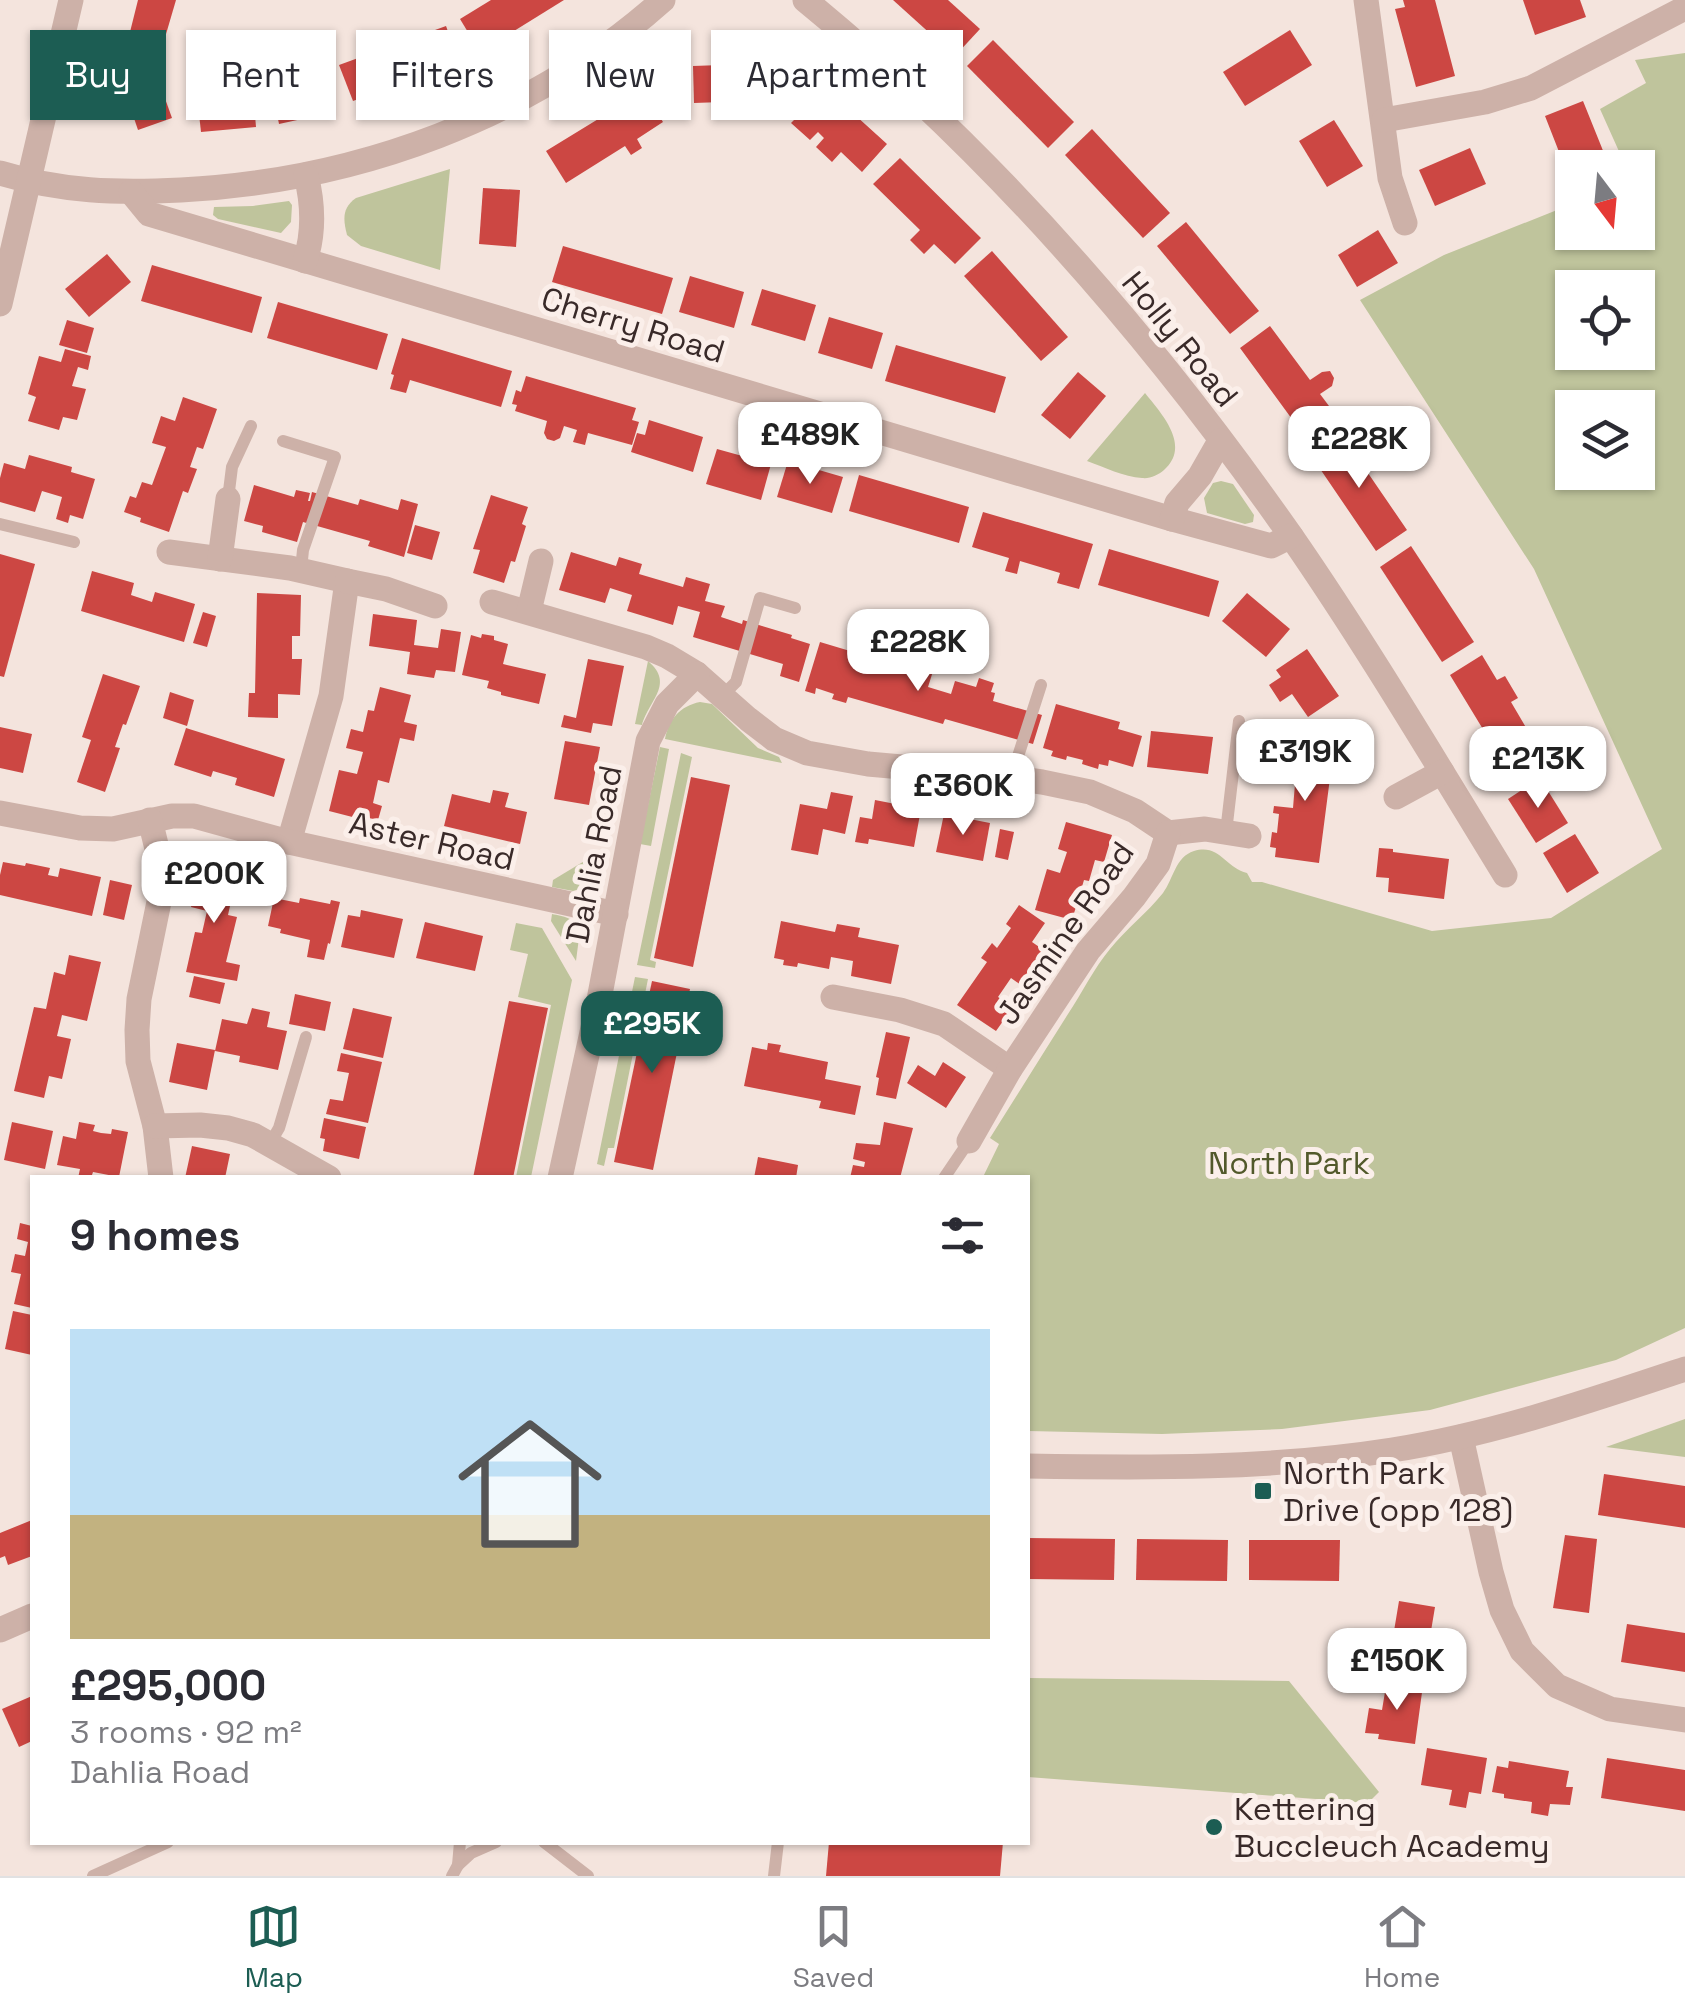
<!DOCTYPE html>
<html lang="en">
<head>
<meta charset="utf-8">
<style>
  body { margin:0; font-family:"Space Grotesk",sans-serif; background:#f7f7f7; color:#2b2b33; height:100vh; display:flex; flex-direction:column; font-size:38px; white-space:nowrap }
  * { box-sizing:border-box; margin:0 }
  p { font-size:32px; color:#7c7c81 }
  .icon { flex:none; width:55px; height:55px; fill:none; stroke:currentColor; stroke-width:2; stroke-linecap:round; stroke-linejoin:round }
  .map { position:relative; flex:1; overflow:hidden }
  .drawer { position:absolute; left:30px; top:1175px; width:1000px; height:670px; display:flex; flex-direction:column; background:#fff; border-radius:0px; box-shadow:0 2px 8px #0004 }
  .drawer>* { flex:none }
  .guide { position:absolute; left:30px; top:30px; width:1000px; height:90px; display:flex; gap:20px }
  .needle { width:65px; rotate:164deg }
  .fabs { position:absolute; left:1555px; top:150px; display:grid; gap:20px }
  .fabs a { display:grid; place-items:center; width:100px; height:100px; border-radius:0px; background:#fff; box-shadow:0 2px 8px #0004; font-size:50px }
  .price { position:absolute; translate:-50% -85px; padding:0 22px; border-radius:20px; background:#fff; color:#222; font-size:32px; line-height:65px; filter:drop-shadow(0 2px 5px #0008) }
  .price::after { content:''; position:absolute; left:50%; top:60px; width:30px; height:22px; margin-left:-15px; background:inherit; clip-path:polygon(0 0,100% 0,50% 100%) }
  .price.current { background:#1c5d53; color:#fff }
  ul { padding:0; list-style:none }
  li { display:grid; align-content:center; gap:20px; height:530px; padding:0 40px }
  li+li { border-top:2px solid #e1e1e2 }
  li span { display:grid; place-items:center; height:310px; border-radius:0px; color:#555 }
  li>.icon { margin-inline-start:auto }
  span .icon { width:180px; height:180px; fill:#fffc; stroke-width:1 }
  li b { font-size:42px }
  h2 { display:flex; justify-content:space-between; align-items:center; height:120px; padding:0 40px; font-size:42px }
  .chip { padding:0 35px; border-radius:0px; background:#fff; box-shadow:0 2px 8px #0004; font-size:35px; line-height:90px }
  .chip.current { background:#1c5d53; color:#fff }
  .dock { display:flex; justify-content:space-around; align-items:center; height:140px; border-top:2px solid #e1e1e2; background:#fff; font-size:28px; color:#7c7c81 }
  .dock a { display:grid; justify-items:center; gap:5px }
  .dock .current { color:#1c5d53 }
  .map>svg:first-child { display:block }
  .green { fill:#bfc49c; fill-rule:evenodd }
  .building { fill:#cc4743 }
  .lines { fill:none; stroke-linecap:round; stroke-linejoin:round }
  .service { stroke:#cdb1a8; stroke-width:12 }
  .minor { stroke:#cdb1a8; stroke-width:25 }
  .tertiary { stroke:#cdb1a8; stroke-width:25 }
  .poi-dot { fill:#1c5d53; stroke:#fbefea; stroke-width:4 }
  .labels { text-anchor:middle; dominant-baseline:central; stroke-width:10; stroke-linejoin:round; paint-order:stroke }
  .street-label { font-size:32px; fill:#392a29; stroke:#fbefea }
  .park-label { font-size:32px; fill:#52592b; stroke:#fbefea }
  .poi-label { font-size:32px; fill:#392a29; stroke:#fbefea; text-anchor:start }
</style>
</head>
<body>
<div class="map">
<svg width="1685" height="1876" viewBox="0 0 1685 1876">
  <rect width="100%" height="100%" fill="#f4e4dd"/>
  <g class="green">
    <path d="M1685,53v1275l-69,32 -186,50 -148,19 -120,5 -134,-3v-253l-45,-1 16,-33 -9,-6c26,-41 52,-83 78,-124 14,-21 26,-46 42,-65 16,-20 37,-36 53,-56 11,-15 12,-36 31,-42 25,-8 32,17 53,22l5,9h10l170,49 119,-13 111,-69 -128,-280 -174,-269 84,-45 128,-51v28h66v-64l-12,-1 -26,-58 46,-26 -11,-23zM1572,288h66v64h-66zM1572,408h66v64h-66z"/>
    <path d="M450,169l-10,101 -79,-24 -14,-11c-4,-16 -5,-27 9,-37z"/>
    <polygon points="289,201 292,205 291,222 281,233 218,219 213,215 214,207 253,206"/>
    <path d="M1145,393c16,20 47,53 19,77 -6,5 -14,9 -22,8 -18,-1 -38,-11 -55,-17z"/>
    <polygon points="1221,481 1233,484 1254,515 1253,522 1245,524 1207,513 1204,498 1213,483"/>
    <path d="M648,661c27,23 1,39 -6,64l-7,-1z"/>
    <path d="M700,702l12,2 46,44 21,9 3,6 -117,-24c4,-20 15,-33 35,-37z"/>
    <polygon points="660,747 669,749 651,846 640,844"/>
    <polygon points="681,753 692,757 650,960 656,962 655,968 637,965"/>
    <polygon points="596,854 598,858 592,885 573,891 552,887 553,880"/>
    <path d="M552,914c11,2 23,4 28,16l-4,31 -25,-40z"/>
    <polygon points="516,923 542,928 572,980 531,1177 516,1177 551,1005 518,997 528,954 510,950"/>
    <polygon points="635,977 648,979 614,1148 608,1148 604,1166 597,1164"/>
    <polygon points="1685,1419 1685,1457 1606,1447"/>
    <polygon points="1028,1678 1289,1681 1379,1792 1368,1803 1028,1777"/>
  </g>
  <g class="building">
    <polygon points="138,0 176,0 164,41 130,32"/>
    <polygon points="491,0 564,0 480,52 460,19"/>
    <polygon points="893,0 948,0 980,29 955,56"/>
    <polygon points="1403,0 1435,0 1455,76 1416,87 1395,9 1405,7"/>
    <polygon points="1523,0 1580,0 1586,17 1535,35"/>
    <polygon points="446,26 459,62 353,101 339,65"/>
    <polygon points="1290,30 1312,65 1245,106 1223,72"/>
    <polygon points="993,40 1074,122 1048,148 967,66"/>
    <polygon points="749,64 750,101 694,103 693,66"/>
    <polygon points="153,65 172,118 138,130 120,77"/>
    <polygon points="802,67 887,144 862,172 841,152 832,162 816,147 824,138 818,132 810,140 791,123 799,115 777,95"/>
    <polygon points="327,77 334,112 279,124 272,89"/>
    <polygon points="253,91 256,127 201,132 197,96"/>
    <polygon points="644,91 663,122 637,139 642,148 631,155 625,146 566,183 546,151"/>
    <polygon points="1583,101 1610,168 1572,168 1572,185 1545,116"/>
    <polygon points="1334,120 1363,166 1327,187 1299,141"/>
    <polygon points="1092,129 1170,213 1143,238 1065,155"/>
    <polygon points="1470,148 1486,184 1435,206 1419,170"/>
    <polygon points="900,158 981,238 955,264 934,244 924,254 910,240 920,230 873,184"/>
    <polygon points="483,188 520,190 516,247 479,244"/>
    <polygon points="1186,222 1259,311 1230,334 1157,246"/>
    <polygon points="1378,230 1398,263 1357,287 1338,255"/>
    <polygon points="563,246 673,278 662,314 552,282"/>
    <polygon points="992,251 1068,337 1041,361 964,276"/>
    <polygon points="107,254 131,282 89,317 65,289"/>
    <polygon points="152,265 262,297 252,333 141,301"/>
    <polygon points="690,276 744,292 734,328 679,312"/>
    <polygon points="762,289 816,305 805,341 751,325"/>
    <polygon points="278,302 388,334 377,370 267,338"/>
    <polygon points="829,317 883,333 872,369 818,353"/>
    <polygon points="67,320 94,328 87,353 59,345"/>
    <polygon points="1270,326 1310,380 1322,372 1330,371 1334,378 1332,386 1320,394 1338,418 1308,441 1240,348"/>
    <polygon points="402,338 512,371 501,407 410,380 406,393 390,389 394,375 391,374"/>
    <polygon points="896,345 1006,377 995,413 885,381"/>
    <polygon points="65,349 91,356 88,370 78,367 72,386 86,389 77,420 63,417 59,430 28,421 36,397 28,394 39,356 61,362"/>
    <polygon points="1078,372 1106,396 1070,439 1041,415"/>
    <polygon points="526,376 636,408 632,420 639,422 632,445 588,433 585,445 573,442 577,430 564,426 560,438 554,441 547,439 544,433 547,421 515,411 517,405 512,404 516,390 521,392"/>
    <polygon points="183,397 217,409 203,449 197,447 190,467 197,469 188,493 183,491 169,532 140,522 141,518 124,512 130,496 136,498 142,482 152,485 166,447 152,443 161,416 175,421"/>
    <polygon points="649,420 703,437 693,472 631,452 637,433 645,435"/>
    <polygon points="1343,435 1347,442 1356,436 1366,450 1357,457 1407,530 1376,551 1312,457"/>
    <polygon points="717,449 771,464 761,500 706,484"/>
    <polygon points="29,455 72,467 71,472 95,479 83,519 70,515 68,523 56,519 62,497 42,491 35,512 0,502 0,478 4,463 25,469"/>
    <polygon points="788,461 843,477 832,513 777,497"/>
    <polygon points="859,475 969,507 959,543 849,511"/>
    <polygon points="254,485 294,497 296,490 310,493 308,501 310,501 312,492 358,505 360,499 398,510 401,499 418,504 404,557 368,546 370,541 303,522 297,542 262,532 263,526 244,521"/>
    <polygon points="491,495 528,507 522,524 526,526 515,562 511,561 504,583 473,573 480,550 473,549"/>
    <polygon points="983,512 1093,544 1079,589 1057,583 1060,573 1020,561 1017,574 1005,571 1009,558 972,547"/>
    <polygon points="415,525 440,532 432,560 407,553"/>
    <polygon points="1411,546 1474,642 1442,662 1380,567"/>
    <polygon points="1109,549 1219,581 1209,617 1098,585"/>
    <polygon points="571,552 616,566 619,557 642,564 639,574 683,587 686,577 710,584 705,601 725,606 721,617 742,624 743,620 762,626 792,635 791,638 810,644 799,682 780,676 783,664 693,637 700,612 678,606 673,625 627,611 632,595 610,588 605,603 559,590"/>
    <polygon points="0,554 35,564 4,677 0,676"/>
    <polygon points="92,571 134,583 131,595 152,602 155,592 195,604 184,642 81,611"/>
    <polygon points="257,593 301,595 300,636 292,636 292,659 302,659 300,695 278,694 278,718 248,717 249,693 255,693"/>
    <polygon points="1247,593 1290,629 1266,657 1222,621"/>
    <polygon points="203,612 216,616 207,647 193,643"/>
    <polygon points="373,614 417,620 414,645 438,648 441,629 461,632 455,672 436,670 434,678 407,674 410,652 369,646"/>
    <polygon points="482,634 494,636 494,640 508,644 503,664 546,674 539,704 501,695 501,692 487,688 489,681 462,675 471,635 481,638"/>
    <polygon points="820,642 870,657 867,668 888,674 890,668 915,675 918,663 934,668 928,687 951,694 955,681 976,687 979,678 994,683 991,692 995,693 993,701 1042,715 1033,744 945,719 943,724 848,697 846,703 832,699 834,694 816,688 815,694 805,691"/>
    <polygon points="1307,649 1339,696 1308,717 1292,694 1280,702 1269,685 1281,677 1276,670"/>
    <polygon points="1482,655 1497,680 1505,676 1518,698 1511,702 1541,753 1509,772 1450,675"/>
    <polygon points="588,659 624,666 612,726 593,723 591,733 561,727 564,715 576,718"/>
    <polygon points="103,674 140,686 126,725 123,724 115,747 120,748 105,792 77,782 91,740 82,737"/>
    <polygon points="380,687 411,695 404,722 417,725 414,741 400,738 389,783 378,780 373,803 382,806 378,820 369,818 368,821 329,811 339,770 357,774 363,752 346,748 351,729 363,732 368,710 374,711"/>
    <polygon points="170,692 194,700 187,726 163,718"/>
    <polygon points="1056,704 1120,722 1118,729 1142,736 1133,767 1109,760 1108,766 1099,764 1098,769 1082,764 1083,760 1067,756 1066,760 1051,756 1053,751 1043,748"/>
    <polygon points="0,727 32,734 23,773 0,768"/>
    <polygon points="186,728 285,759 274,797 235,785 237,778 213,771 211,777 174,765"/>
    <polygon points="1151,731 1213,737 1208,774 1147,767"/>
    <polygon points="565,741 600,747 589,805 554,799"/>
    <polygon points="1293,741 1334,747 1319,863 1275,857 1276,848 1270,847 1272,832 1277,833 1279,814 1273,813 1274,806 1293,808 1295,784 1288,784"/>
    <polygon points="691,777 730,785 693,967 654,958"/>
    <polygon points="1540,778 1568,823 1536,843 1508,799"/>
    <polygon points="493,790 509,793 505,807 527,812 520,844 444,826 452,794 490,803"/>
    <polygon points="831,792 853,796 845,834 823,829 818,855 791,850 800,804 827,809"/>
    <polygon points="875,800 921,809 914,847 869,839 868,844 855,842 860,817 872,819"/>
    <polygon points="944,814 990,823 983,861 936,852"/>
    <polygon points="1066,822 1112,835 1104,862 1095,860 1089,881 1084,880 1072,920 1035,910 1047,869 1060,873 1067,852 1058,849"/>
    <polygon points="1000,829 1014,832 1008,860 995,857"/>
    <polygon points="1575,834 1599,873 1567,893 1543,853"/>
    <polygon points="1379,848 1393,849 1393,852 1449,859 1444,899 1388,892 1389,878 1376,877"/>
    <polygon points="3,862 25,866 26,863 50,868 48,875 58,877 60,868 101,877 92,916 0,895 0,875"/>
    <polygon points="201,866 237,874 228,915 237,917 226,962 240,965 237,981 186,972 195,932 202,933 207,911 191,907"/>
    <polygon points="110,880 132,885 124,920 103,915"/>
    <polygon points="274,898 299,903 300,898 330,904 331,900 340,902 330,944 328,943 324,960 307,957 310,940 280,933 281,929 268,926"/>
    <polygon points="1019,905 1045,923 1032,942 1045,951 1021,985 1011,978 998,997 1013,1007 996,1031 957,1005 987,962 981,958 992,943 997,948 1011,928 1006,924"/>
    <polygon points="361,910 403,919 394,958 341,947 348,915 360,917"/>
    <polygon points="781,921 835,932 837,924 860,928 858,937 899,945 891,984 851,976 853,961 831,957 829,969 798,963 797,967 783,965 784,960 774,958"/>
    <polygon points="425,922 483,936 475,971 416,958"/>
    <polygon points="69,955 101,962 87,1021 62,1015 57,1036 71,1039 62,1079 49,1076 44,1098 14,1091 34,1007 46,1009 54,972 65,975"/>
    <polygon points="194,976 225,983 220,1004 189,997"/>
    <polygon points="652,981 690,989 653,1170 614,1162"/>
    <polygon points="295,994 331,1002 325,1031 289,1024"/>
    <polygon points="509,1001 548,1008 523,1129 513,1178 473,1178"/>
    <polygon points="252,1008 270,1012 267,1027 287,1031 278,1070 239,1062 240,1056 215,1051 222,1019 247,1024"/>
    <polygon points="353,1008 392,1017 383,1058 343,1049"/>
    <polygon points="886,1032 910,1037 896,1099 876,1095 879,1078 876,1077"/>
    <polygon points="177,1043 215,1050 207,1090 169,1082"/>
    <polygon points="768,1043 781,1045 779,1052 828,1062 825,1079 861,1086 855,1115 819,1108 821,1101 744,1086 752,1047 767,1050"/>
    <polygon points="341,1053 382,1062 368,1123 326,1114 330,1099 343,1101 349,1073 337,1071"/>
    <polygon points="943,1062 966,1077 946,1108 907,1083 918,1065 935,1076"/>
    <polygon points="324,1118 366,1127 359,1159 323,1151 325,1139 320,1138"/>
    <polygon points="12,1122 53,1131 45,1169 4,1160"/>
    <polygon points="79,1122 95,1125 93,1131 101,1133 111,1134 112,1129 128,1132 119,1177 93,1172 91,1178 78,1178 80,1169 57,1165 63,1136 76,1139"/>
    <polygon points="884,1122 913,1128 900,1178 850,1178 853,1165 864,1167 865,1162 853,1159 856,1143 880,1145"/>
    <polygon points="192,1146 230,1154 225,1178 185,1178"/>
    <polygon points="758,1157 798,1165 796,1178 754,1178"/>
    <polygon points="20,1223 32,1226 32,1308 14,1304 21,1274 11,1272 15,1254 25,1256 28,1242 17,1239"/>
    <polygon points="13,1311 32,1315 32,1355 5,1349"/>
    <polygon points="1604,1474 1685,1486 1685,1528 1598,1515"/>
    <polygon points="32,1520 32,1556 8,1565 5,1556 0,1558 0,1533"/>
    <polygon points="1565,1535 1597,1539 1589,1613 1553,1608"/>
    <polygon points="1028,1538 1115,1539 1114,1580 1028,1579"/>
    <polygon points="1137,1539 1228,1540 1227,1581 1136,1580"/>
    <polygon points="1249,1540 1340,1540 1339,1581 1249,1580"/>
    <polygon points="1399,1601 1435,1607 1425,1667 1390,1661 1391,1655 1373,1652 1376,1628 1394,1631"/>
    <polygon points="1627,1624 1685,1633 1685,1672 1621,1662"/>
    <polygon points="1387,1680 1423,1685 1415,1744 1378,1739 1379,1734 1365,1733 1369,1708 1382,1710"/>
    <polygon points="32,1696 32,1741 19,1747 2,1709"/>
    <polygon points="1427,1748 1487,1758 1481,1794 1469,1792 1466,1808 1449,1805 1452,1790 1421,1785"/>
    <polygon points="1607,1758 1685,1770 1685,1811 1601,1798"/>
    <polygon points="1509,1761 1569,1771 1566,1787 1573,1787 1570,1805 1550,1804 1548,1816 1531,1813 1532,1802 1504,1798 1504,1794 1492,1792 1497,1766 1508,1768"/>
    <polygon points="829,1842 1003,1842 1000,1876 826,1876"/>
  </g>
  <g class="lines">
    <g class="service">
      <polyline points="283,441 335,457 303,550 301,570"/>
      <polyline points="228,499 232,467 251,426"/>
      <polyline points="0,524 74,542"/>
      <polyline points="722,696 736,682 760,598 795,608"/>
      <polyline points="1011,778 1041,685"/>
      <polyline points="1226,832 1239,721"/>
      <polyline points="269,1145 279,1128 306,1037"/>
      <polyline points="944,1178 969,1141"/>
      <polyline points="544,1842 588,1876"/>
      <polyline points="458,1865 471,1853 496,1842"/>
      <polyline points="93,1876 168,1842"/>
      <polyline points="452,1876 458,1865 460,1842"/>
      <polyline points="774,1876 778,1842"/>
    </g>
    <g class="minor">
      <path d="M805,0c186,152 349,340 486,536 76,110 144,225 214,339"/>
      <polyline points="1366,0 1390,178 1405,223"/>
      <polyline points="1384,120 1485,102 1531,88 1685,8"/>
      <path d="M0,173c62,19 117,20 181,17 176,-9 350,-72 482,-190"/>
      <polyline points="131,192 149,214 1172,519 1271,546 1291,536"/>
      <path d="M305,261c9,-27 8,-58 1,-86"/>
      <polyline points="0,304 71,0"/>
      <polyline points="1172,519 1177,503 1200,476 1220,441"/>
      <polyline points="169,552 290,568 347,581 331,696 289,842"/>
      <polyline points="220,559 228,499"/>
      <polyline points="347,581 386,589 435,606"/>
      <polyline points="492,602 646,647 667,656 697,674 748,719 774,739 807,753 868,764 992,775 1042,782 1090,792 1135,811 1168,833 1205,829 1249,836"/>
      <polyline points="529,611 541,561"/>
      <polyline points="1396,797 1442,772"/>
      <polyline points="0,813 80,828 113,829 172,816 194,816 289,842 616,914"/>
      <polyline points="150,820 160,861 160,897 139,999 137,1030 138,1061 155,1126 161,1178"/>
      <polyline points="833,997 900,1010 944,1024 1010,1069"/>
      <polyline points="155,1126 200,1125 228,1128 253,1135 329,1178"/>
      <polyline points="969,1141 1010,1069 1088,951 1134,897 1158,864 1168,833"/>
      <polyline points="560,1178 598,1005 648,741 667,704 697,674"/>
      <polyline points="1461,1437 1491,1572 1502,1610 1522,1651 1557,1686 1610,1709 1685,1720"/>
    </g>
    <g class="tertiary">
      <path d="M1028,1466c121,2 243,3 364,-16 101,-16 197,-49 293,-81"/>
      <polyline points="0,1630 32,1616"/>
    </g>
  </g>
  <g class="poi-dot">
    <rect x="1253" y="1481" width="20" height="20" rx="5"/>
    <circle cx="1214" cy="1827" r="10"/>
  </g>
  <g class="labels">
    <g class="street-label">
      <text transform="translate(633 325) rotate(17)">Cherry Road</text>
      <text transform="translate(1180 339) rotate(51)">Holly Road</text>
      <text transform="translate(432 841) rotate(13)">Aster Road</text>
      <text transform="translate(594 854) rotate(-79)">Dahlia Road</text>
      <text transform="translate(1065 933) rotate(-55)">Jasmine Road</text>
    </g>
    <g class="park-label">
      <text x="1289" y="1163">North Park</text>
    </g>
    <g class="poi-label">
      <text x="1283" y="1473">North Park<tspan x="1283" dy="37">Drive (opp 128)</tspan></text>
      <text x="1234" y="1809">Kettering<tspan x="1234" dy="37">Buccleuch Academy</tspan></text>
    </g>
  </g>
</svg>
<div class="fabs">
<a><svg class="needle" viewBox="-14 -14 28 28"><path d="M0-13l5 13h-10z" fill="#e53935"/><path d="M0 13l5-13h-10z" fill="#7c7c81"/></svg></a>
<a><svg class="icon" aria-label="locate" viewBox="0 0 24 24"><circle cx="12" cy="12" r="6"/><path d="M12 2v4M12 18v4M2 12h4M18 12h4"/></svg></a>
<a><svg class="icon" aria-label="layers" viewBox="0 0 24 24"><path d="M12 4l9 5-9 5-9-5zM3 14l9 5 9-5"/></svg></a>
</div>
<b class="price" style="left:810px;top:487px">£489K</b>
<b class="price" style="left:1359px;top:491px">£228K</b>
<b class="price" style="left:918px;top:694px">£228K</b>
<b class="price" style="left:1305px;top:804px">£319K</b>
<b class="price" style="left:1538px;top:811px">£213K</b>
<b class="price" style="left:963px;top:838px">£360K</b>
<b class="price" style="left:214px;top:926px">£200K</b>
<b class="price current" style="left:652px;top:1076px">£295K</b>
<b class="price" style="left:1397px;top:1713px">£150K</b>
<div class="guide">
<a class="chip current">Buy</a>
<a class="chip">Rent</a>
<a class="chip">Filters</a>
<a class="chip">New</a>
<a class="chip">Apartment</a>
</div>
<section class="drawer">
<h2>9 homes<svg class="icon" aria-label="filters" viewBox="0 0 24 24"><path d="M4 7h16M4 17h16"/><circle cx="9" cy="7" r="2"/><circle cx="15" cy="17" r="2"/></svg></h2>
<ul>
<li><span style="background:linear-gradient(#bfe0f5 60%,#c2b280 0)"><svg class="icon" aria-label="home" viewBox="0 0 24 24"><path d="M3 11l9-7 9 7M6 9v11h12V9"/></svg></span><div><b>£295,000</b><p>3 rooms · 92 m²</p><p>Dahlia Road</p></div></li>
</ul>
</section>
</div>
<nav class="dock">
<a class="current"><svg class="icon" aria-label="map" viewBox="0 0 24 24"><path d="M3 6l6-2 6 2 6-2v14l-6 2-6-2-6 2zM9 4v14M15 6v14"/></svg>Map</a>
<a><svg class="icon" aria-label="saved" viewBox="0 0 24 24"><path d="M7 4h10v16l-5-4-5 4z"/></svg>Saved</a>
<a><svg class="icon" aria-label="home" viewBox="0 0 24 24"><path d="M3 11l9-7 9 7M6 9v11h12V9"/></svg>Home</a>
</nav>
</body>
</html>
